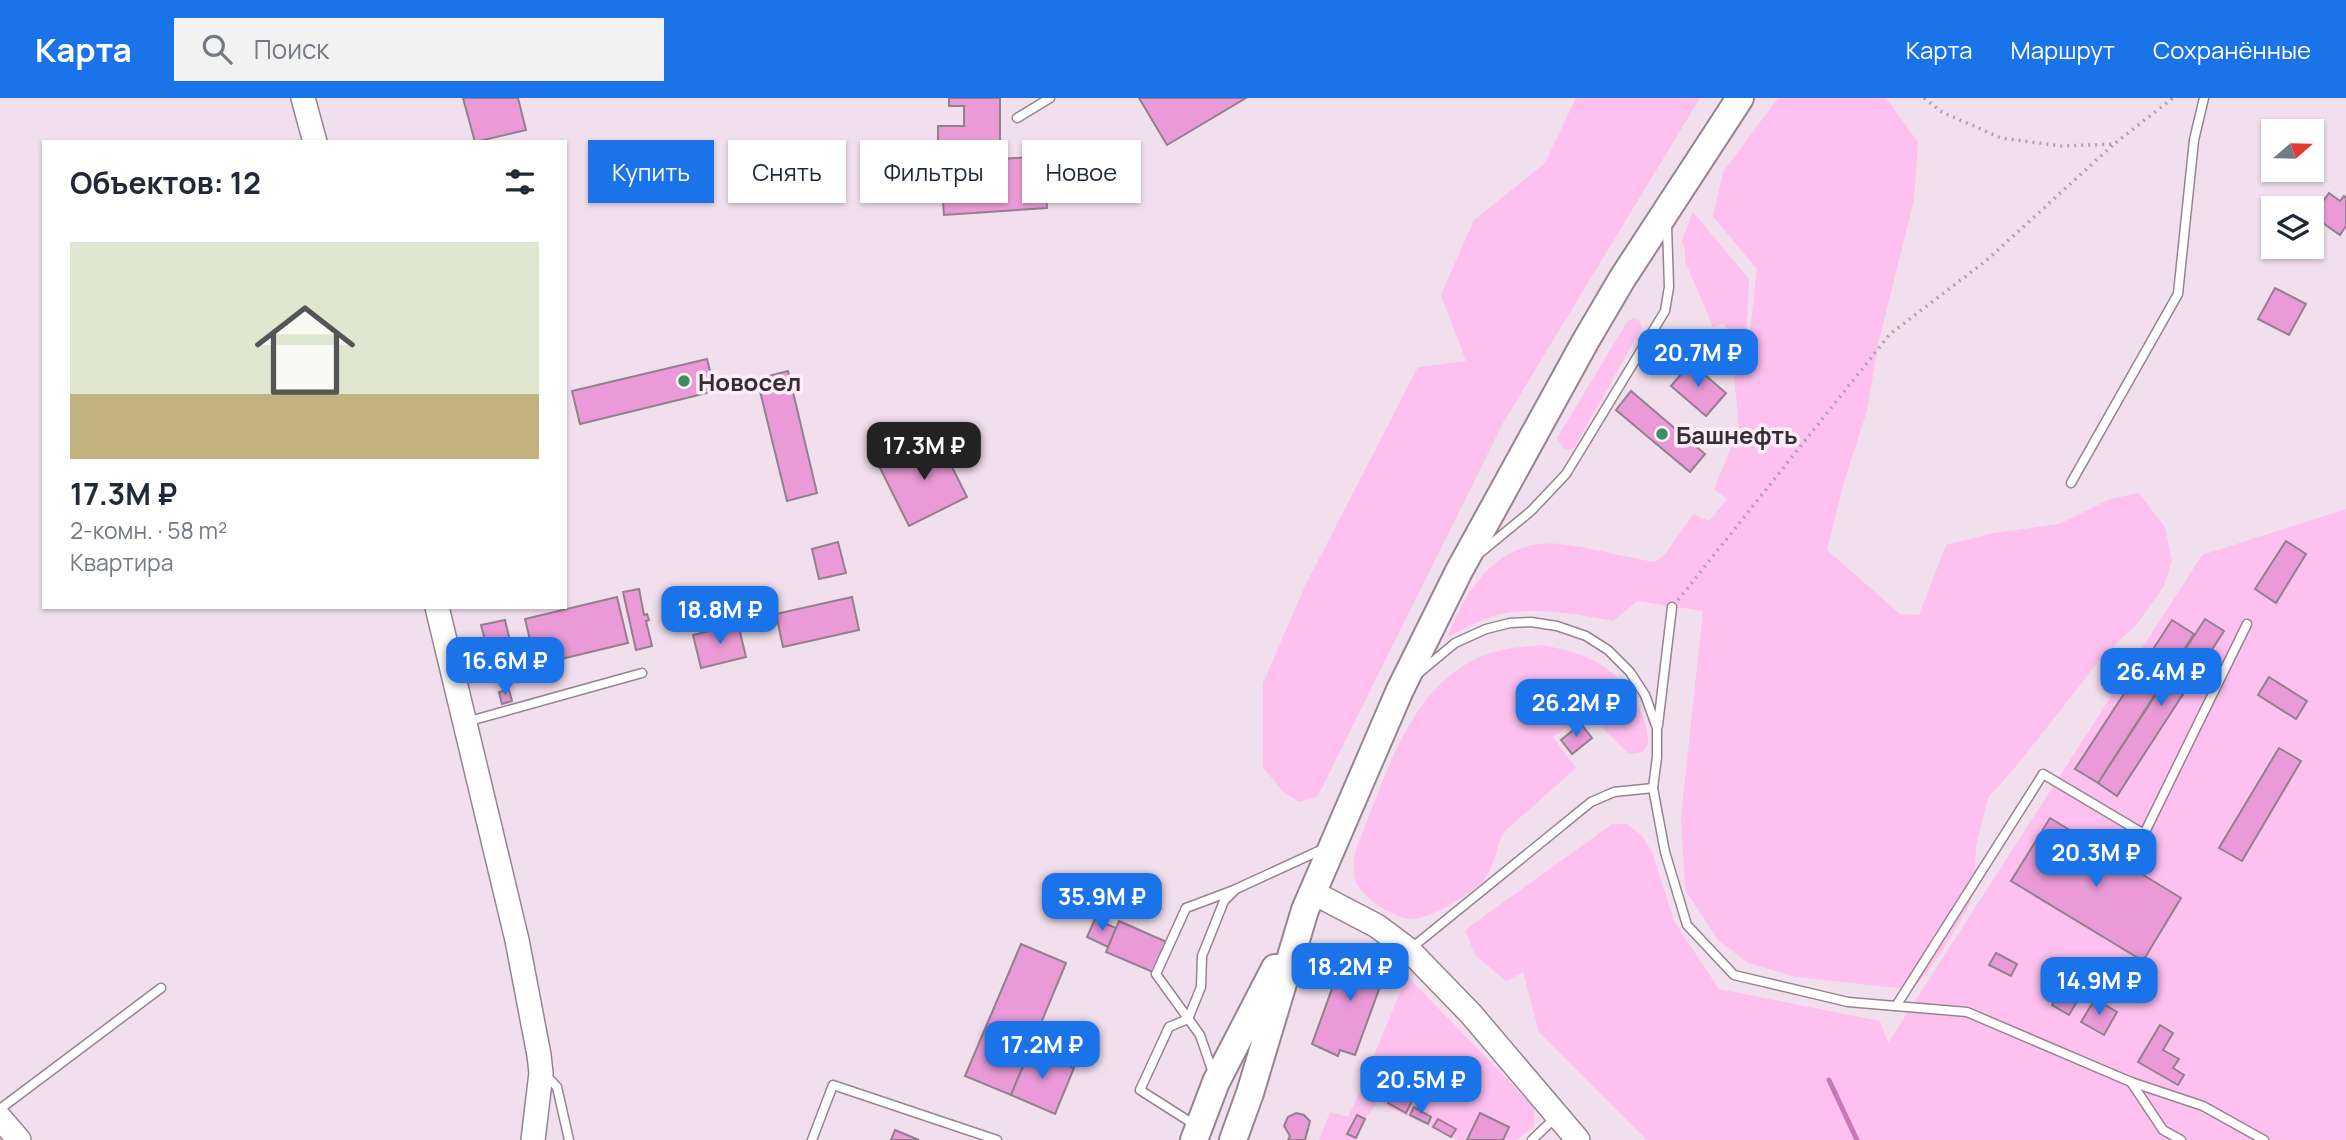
<!DOCTYPE html>
<html lang="ru">
<head>
<meta charset="utf-8">
<style>
  body { margin:0; font-family:Manrope,sans-serif; background:#f2f2f3; color:#1f2937; height:100vh; display:flex; flex-direction:column; font-size:26px; white-space:nowrap }
  * { box-sizing:border-box; margin:0 }
  p { font-size:23px; color:#747a83 }
  .icon { flex:none; width:38px; height:38px; fill:none; stroke:currentColor; stroke-width:2; stroke-linecap:round; stroke-linejoin:round }
  .map { position:relative; flex:1; overflow:hidden }
  .panel { position:absolute; left:42px; top:42px; width:525px; height:469px; display:flex; flex-direction:column; background:#fff; border-radius:0px; box-shadow:0 2px 5px #0004 }
  .panel>* { flex:none }
  .banner { position:absolute; left:588px; top:42px; width:665px; height:63px; display:flex; gap:14px }
  .needle { width:46px; rotate:70deg }
  .tools { position:absolute; left:2261px; top:21px; display:grid; gap:14px }
  .tools a { display:grid; place-items:center; width:63px; height:63px; border-radius:0px; background:#fff; box-shadow:0 2px 5px #0004; font-size:35px }
  .price { position:absolute; translate:-50% -60px; padding:0 16px; border-radius:14px; background:#1a73e8; color:#fff; font-size:23px; line-height:46px; filter:drop-shadow(0 2px 4px #0008) }
  .price::after { content:''; position:absolute; left:50%; top:42px; width:21px; height:16px; margin-left:-10px; background:inherit; clip-path:polygon(0 0,100% 0,50% 100%) }
  .price.active { background:#222; color:#fff }
  ul { padding:0; list-style:none }
  li { display:grid; align-content:center; gap:14px; height:371px; padding:0 28px }
  li+li { border-top:2px solid #e0e1e3 }
  li span { display:grid; place-items:center; height:217px; border-radius:0px; color:#555 }
  li>.icon { margin-inline-start:auto }
  span .icon { width:126px; height:126px; fill:#fffc; stroke-width:1 }
  li b { font-size:30px }
  h2 { display:flex; justify-content:space-between; align-items:center; height:84px; padding:0 28px; font-size:30px }
  .chip { padding:0 24px; border-radius:0px; background:#fff; box-shadow:0 2px 5px #0004; font-size:24px; line-height:63px }
  .chip.active { background:#1a73e8; color:#fff }
  header { display:flex; align-items:center; gap:42px; box-sizing:border-box; height:98px; padding:0 35px; background:#1a73e8; color:#fff }
  header strong { font-size:33px }
  nav { display:flex; gap:38px; margin-inline-start:auto; font-size:24px }
  .search { width:490px; height:63px; background:#f2f2f3; display:flex; align-items:center; gap:18px; box-sizing:border-box; padding:0 24px; border-radius:0px; color:#747a83; font-size:26px }
  .map>svg:first-child { display:block }
  .green { fill:#fec0ef }
  .lines { fill:none; stroke-linecap:round; stroke-linejoin:round }
  .stream { stroke:#c67ab5; stroke-width:5 }
  .building { fill:#ea9bd7; stroke:#92808d; stroke-width:2 }
  .lane-casing { stroke:#968491; stroke-width:11 }
  .secondary-casing { stroke:#968491; stroke-width:26 }
  .primary-casing { stroke:#968491; stroke-width:30 }
  .path { stroke:#b0a1ac; stroke-width:3.5; stroke-dasharray:2 5; stroke-linecap:butt }
  .lane { stroke:#fff; stroke-width:8 }
  .secondary { stroke:#fff; stroke-width:23 }
  .primary { stroke:#fff; stroke-width:26 }
  .poi-dot { fill:#3d8f60; stroke:#fdedf9; stroke-width:2.5 }
  .labels { text-anchor:middle; dominant-baseline:central; stroke-width:7; stroke-linejoin:round; paint-order:stroke }
  .poi-label { font-size:24px; font-weight:bold; fill:#352e33; stroke:#fdedf9; text-anchor:start }
</style>
</head>
<body>
<header>
<strong>Карта</strong>
<div class="search"><svg class="icon" aria-label="search" viewBox="0 0 24 24"><circle cx="10" cy="10" r="6"/><path d="M15 15l6 6"/></svg>Поиск</div>
<nav><a>Карта</a><a>Маршрут</a><a>Сохранённые</a></nav>
</header>
<div class="map">
<svg width="2346" height="1042" viewBox="0 0 2346 1042">
  <rect width="100%" height="100%" fill="#f2dfed"/>
  <g class="green">
    <polygon points="1576,0 1700,0 1503,325 1318,698 1299,704 1282,693 1263,669 1263,585 1305,488 1418,269 1466,263 1441,197 1474,122 1545,65"/>
    <path d="M1778,0h108l32,44 -4,58 -36,145 -11,66 -22,68 -18,71 73,64 19,1 27,-70 47,-12 66,-9 51,-25 29,-6 26,34 7,34 -8,25 -27,38 -35,33 -84,107 -30,34 -12,48 -1,30 -5,28 -29,49 -21,28 -23,7 -101,-11 -48,-14 -30,-23 -33,-50 -4,-73 22,-206 -66,-10 -24,20c-36,-7 -90,-17 -125,-3 -14,5 -27,13 -40,19 18,-49 51,-99 111,-93 32,3 64,13 96,18l11,-9 27,-39 16,7 18,-22 -13,-10 25,-60 -6,-65 6,-4 -15,-37 -11,4 -28,-66v-10l-3,-11 11,-28 56,67 -5,104 13,-114 -44,-52 10,-45z"/>
    <polygon points="1634,220 1639,222 1642,229 1574,350 1568,352 1563,350 1557,340 1627,224"/>
    <polygon points="2346,411 2346,1042 1647,1042 1539,934 1523,874 1506,883 1475,857 1465,832 1612,726 1627,726 1642,738 1652,754 1674,823 1719,891 1880,923 1888,945 2202,457"/>
    <path d="M1544,547c21,5 45,10 62,23 23,17 43,48 42,76l-5,8 -14,2 -41,-40 -35,23 23,31 -71,63c-10,16 -9,35 -22,50 -12,13 -53,38 -71,38 -17,0 -44,-18 -54,-33 -7,-11 -4,-25 -2,-37 31,-74 55,-177 145,-199 14,-3 29,-4 43,-5z"/>
    <polygon points="1407,878 1534,1009 1534,1028 1517,1042 1504,1042 1509,1029 1480,1015 1467,1042 1458,1042 1378,1004 1365,1021 1356,1017 1347,1036 1356,1040 1355,1042 1319,1042 1330,1014 1348,1019 1360,993 1366,995 1369,987 1363,984"/>
  </g>
  <g class="lines">
    <polyline class="stream" points="1829,982 1857,1042"/>
  </g>
  <g class="building">
    <polygon points="463,0 518,0 526,32 475,44"/>
    <polygon points="949,0 1000,0 1000,45 938,45 938,28 964,28 964,8 949,8"/>
    <polygon points="1139,0 1246,0 1167,47"/>
    <polygon points="1044,58 1047,110 944,117 940,65"/>
    <polygon points="2329,95 2340,103 2344,98 2346,100 2346,128 2340,137 2313,118"/>
    <polygon points="2275,190 2306,206 2289,237 2258,221"/>
    <polygon points="707,261 715,293 580,326 572,293"/>
    <polygon points="1691,265 1726,295 1706,318 1671,288"/>
    <polygon points="788,273 817,395 787,403 757,281"/>
    <polygon points="1631,293 1705,356 1690,374 1616,312"/>
    <polygon points="938,341 967,399 909,428 880,370"/>
    <polygon points="2286,443 2306,456 2276,505 2255,491"/>
    <polygon points="838,444 846,475 819,481 812,451"/>
    <polygon points="639,491 644,517 647,516 649,522 646,523 652,548 636,552 623,494"/>
    <polygon points="617,499 628,545 536,567 525,521"/>
    <polygon points="852,499 859,532 783,549 776,516"/>
    <polygon points="2205,521 2224,533 2117,698 2098,685"/>
    <polygon points="505,522 515,564 492,570 481,527"/>
    <polygon points="2172,522 2194,536 2098,685 2075,671"/>
    <polygon points="738,526 746,559 701,570 693,537"/>
    <polygon points="2269,579 2307,603 2296,621 2258,597"/>
    <polygon points="509,592 512,603 502,606 499,594"/>
    <polygon points="1581,626 1592,640 1572,656 1561,642"/>
    <polygon points="2279,650 2301,663 2242,763 2219,750"/>
    <polygon points="2050,720 2181,800 2143,863 2011,783"/>
    <polygon points="1095,821 1116,830 1108,849 1087,839"/>
    <polygon points="1119,823 1169,845 1155,875 1106,854"/>
    <polygon points="1021,846 1066,865 1011,997 965,978"/>
    <polygon points="1347,849 1389,864 1355,957 1340,952 1338,958 1312,946"/>
    <polygon points="1996,855 2017,866 2011,878 1989,867"/>
    <polygon points="2061,890 2079,900 2069,917 2052,907"/>
    <polygon points="2095,901 2117,914 2104,937 2081,924"/>
    <polygon points="2160,927 2173,935 2163,952 2179,961 2173,970 2184,977 2178,987 2138,964"/>
    <polygon points="1030,951 1074,970 1055,1016 1011,997"/>
    <polygon points="1394,993 1412,1003 1406,1015 1388,1005"/>
    <polygon points="1414,1009 1431,1019 1428,1026 1410,1017"/>
    <polygon points="1296,1015 1304,1017 1310,1023 1305,1042 1288,1042 1290,1038 1284,1028 1288,1019"/>
    <polygon points="1480,1015 1509,1029 1503,1042 1467,1042"/>
    <polygon points="1357,1017 1365,1021 1356,1040 1347,1036"/>
    <polygon points="1438,1021 1456,1031 1451,1039 1433,1029"/>
    <polygon points="895,1032 919,1042 891,1042"/>
  </g>
  <g class="lines">
    <defs>
      <g id="lane">
        <polyline points="1017,20 1050,0"/>
        <polyline points="2071,385 2178,196 2194,42 2204,0"/>
        <polyline points="1480,455 1531,413 1566,376 1665,213 1669,189 1667,128"/>
        <polyline points="1419,575 1455,545 1486,531 1510,525 1531,524 1557,528 1586,538 1608,552 1630,574 1645,597 1657,630 1657,659 1653,690 1665,754 1687,827 1734,877 1848,904 1967,914 2131,984 2203,1008 2264,1042"/>
        <polyline points="466,624 642,575"/>
        <polyline points="1658,627 1672,509"/>
        <polyline points="1409,852 1591,704 1614,694 1653,690"/>
        <polyline points="1896,908 2043,676 2144,736 2247,526"/>
        <polyline points="544,975 557,989 569,1042"/>
        <polyline points="1213,975 1200,937 1156,876 1186,810 1234,792"/>
        <polyline points="2131,984 2163,1032 2181,1042"/>
        <polyline points="0,1011 161,890"/>
        <polyline points="1195,1027 1140,992 1169,929 1188,921 1201,889 1202,858 1224,803 1236,791 1323,751"/>
        <polyline points="812,1042 833,987 997,1042"/>
        <polyline points="1532,1042 1555,1020"/>
      </g>
      <g id="secondary">
        <polyline points="303,0 315,44"/>
        <polyline points="437,509 517,842 539,957 541,975 533,1042"/>
        <polyline points="1312,794 1377,828 1409,852 1471,916 1578,1042"/>
        <polyline points="0,1020 19,1042"/>
      </g>
      <g id="primary">
        <polyline points="1194,1042 1216,984 1275,870"/>
        <polyline points="1233,1042 1250,995 1305,812 1400,592 1459,473 1585,244 1622,181 1740,0"/>
      </g>
    </defs>
    <use href="#lane" class="lane-casing"/>
    <use href="#secondary" class="secondary-casing"/>
    <use href="#primary" class="primary-casing"/>
    <g class="path">
      <polyline points="1924,0 1942,14 2001,40 2061,48 2114,46 2173,0"/>
      <polyline points="1678,502 1890,236 1987,162 2114,46"/>
    </g>
    <use href="#lane" class="lane"/>
    <use href="#secondary" class="secondary"/>
    <use href="#primary" class="primary"/>
  </g>
  <g class="poi-dot">
    <circle cx="684" cy="283" r="7"/>
    <circle cx="1662" cy="336" r="7"/>
  </g>
  <g class="labels">
    <g class="poi-label">
      <text x="698" y="283">Новосел</text>
      <text x="1676" y="336">Башнефть</text>
    </g>
  </g>
</svg>
<div class="tools">
<a><svg class="needle" viewBox="-14 -14 28 28"><path d="M0-13l5 13h-10z" fill="#e53935"/><path d="M0 13l5-13h-10z" fill="#747a83"/></svg></a>
<a><svg class="icon" aria-label="layers" viewBox="0 0 24 24"><path d="M12 4l9 5-9 5-9-5zM3 14l9 5 9-5"/></svg></a>
</div>
<b class="price" style="left:1698px;top:291px">20.7M ₽</b>
<b class="price active" style="left:924px;top:384px">17.3M ₽</b>
<b class="price" style="left:720px;top:548px">18.8M ₽</b>
<b class="price" style="left:505px;top:599px">16.6M ₽</b>
<b class="price" style="left:2161px;top:610px">26.4M ₽</b>
<b class="price" style="left:1576px;top:641px">26.2M ₽</b>
<b class="price" style="left:2096px;top:791px">20.3M ₽</b>
<b class="price" style="left:1102px;top:835px">35.9M ₽</b>
<b class="price" style="left:1350px;top:905px">18.2M ₽</b>
<b class="price" style="left:2099px;top:919px">14.9M ₽</b>
<b class="price" style="left:1042px;top:983px">17.2M ₽</b>
<b class="price" style="left:1421px;top:1018px">20.5M ₽</b>
<div class="banner">
<a class="chip active">Купить</a>
<a class="chip">Снять</a>
<a class="chip">Фильтры</a>
<a class="chip">Новое</a>
</div>
<section class="panel">
<h2>Объектов: 12<svg class="icon" aria-label="filters" viewBox="0 0 24 24"><path d="M4 7h16M4 17h16"/><circle cx="9" cy="7" r="2"/><circle cx="15" cy="17" r="2"/></svg></h2>
<ul>
<li><span style="background:linear-gradient(#dfe7d0 70%,#c2b280 0)"><svg class="icon" aria-label="home" viewBox="0 0 24 24"><path d="M3 11l9-7 9 7M6 9v11h12V9"/></svg></span><div><b>17.3M ₽</b><p>2-комн. · 58 m²</p><p>Квартира</p></div></li>
</ul>
</section>
</div>
</body>
</html>
